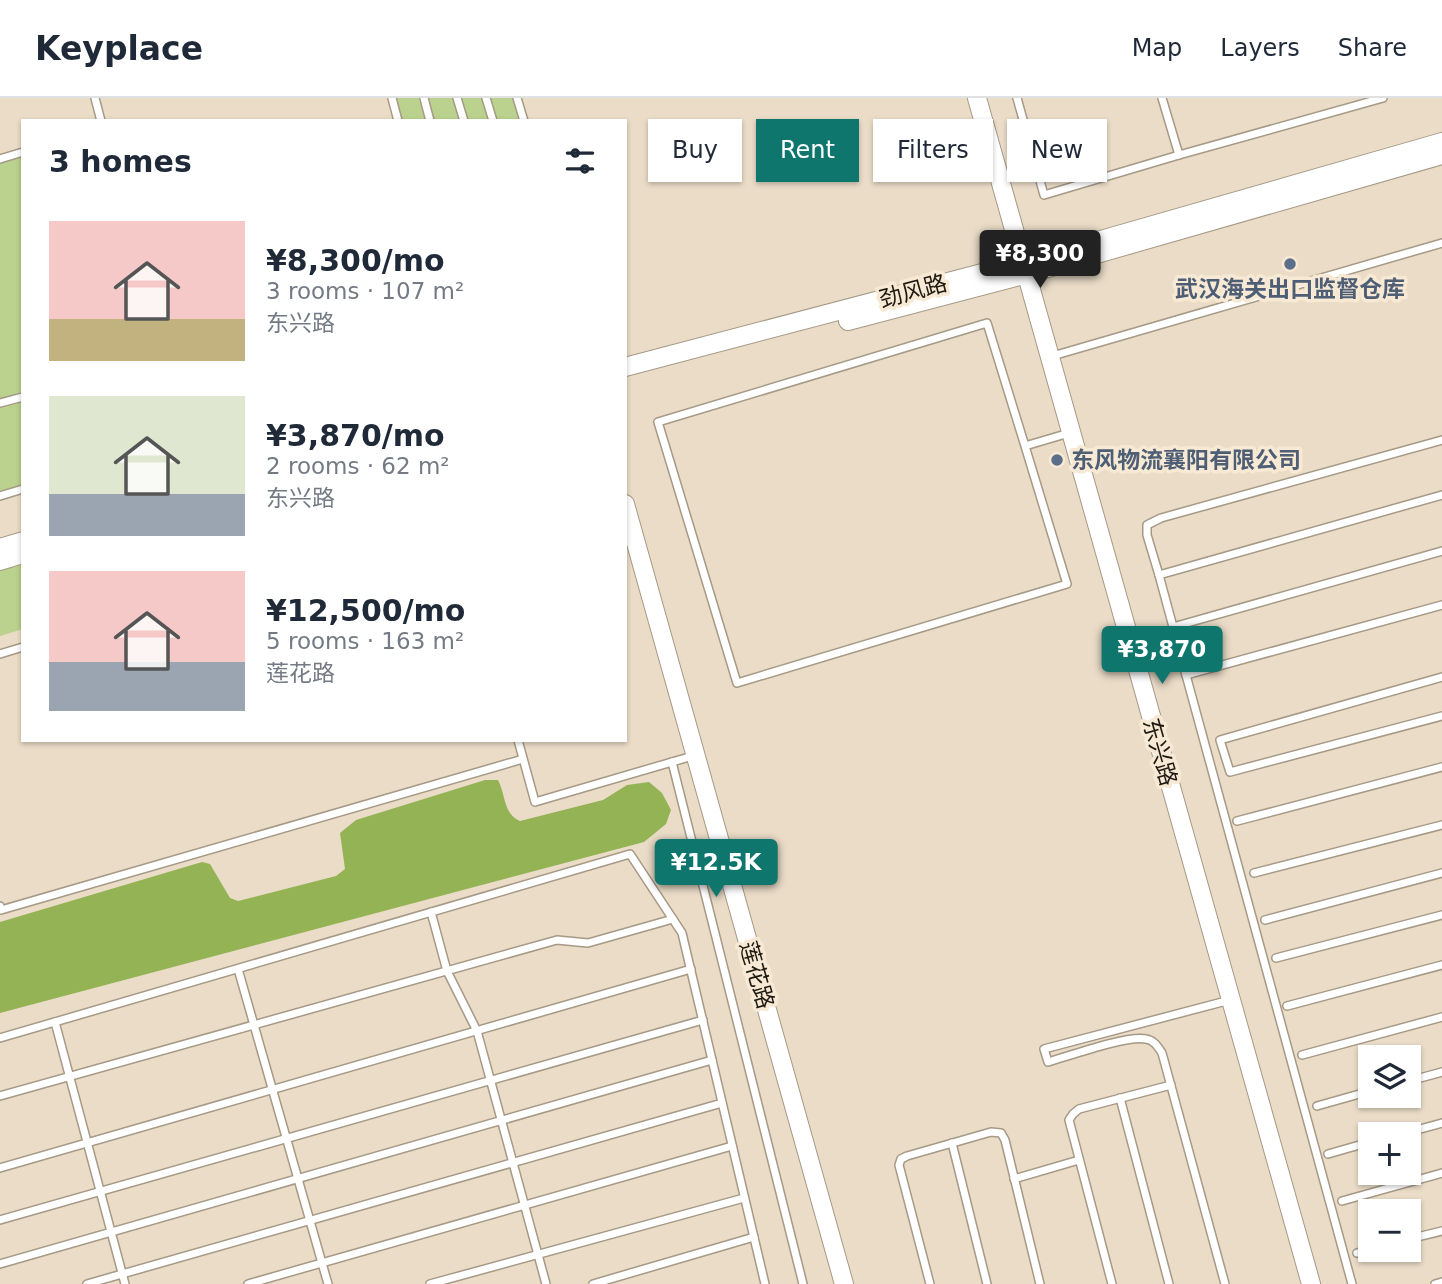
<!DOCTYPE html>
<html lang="en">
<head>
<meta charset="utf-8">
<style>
  body { margin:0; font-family:"DejaVu Sans","Noto Sans SC",sans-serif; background:#f2f2f3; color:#1f2937; height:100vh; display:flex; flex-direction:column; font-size:26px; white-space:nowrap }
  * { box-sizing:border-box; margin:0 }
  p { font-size:23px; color:#747a83 }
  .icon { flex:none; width:38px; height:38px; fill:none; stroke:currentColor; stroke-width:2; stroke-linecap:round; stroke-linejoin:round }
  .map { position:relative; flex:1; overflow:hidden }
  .sheet { position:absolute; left:21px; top:21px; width:606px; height:623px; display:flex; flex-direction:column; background:#fff; border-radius:0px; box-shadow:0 2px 5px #0004 }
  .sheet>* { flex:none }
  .guide { position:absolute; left:648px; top:21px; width:665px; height:63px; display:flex; gap:14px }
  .buttons { position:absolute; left:1358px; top:947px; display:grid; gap:14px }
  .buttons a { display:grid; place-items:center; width:63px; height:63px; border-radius:0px; background:#fff; box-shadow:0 2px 5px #0004; font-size:35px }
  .price { position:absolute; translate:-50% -60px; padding:0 16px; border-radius:7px; background:#0f766e; color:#fff; font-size:23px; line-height:46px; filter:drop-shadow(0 2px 4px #0008) }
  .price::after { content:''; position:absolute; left:50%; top:42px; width:21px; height:16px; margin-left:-10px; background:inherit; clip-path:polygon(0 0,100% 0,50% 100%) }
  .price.active { background:#222; color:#fff }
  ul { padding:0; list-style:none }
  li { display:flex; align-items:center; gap:21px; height:175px; padding:0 28px }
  li span { display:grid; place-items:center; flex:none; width:196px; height:140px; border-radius:0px; color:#555 }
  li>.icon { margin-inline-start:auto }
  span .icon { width:84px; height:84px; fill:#fffc; stroke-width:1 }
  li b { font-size:30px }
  h2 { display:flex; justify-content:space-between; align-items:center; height:84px; padding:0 28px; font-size:30px }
  .chip { padding:0 24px; border-radius:0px; background:#fff; box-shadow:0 2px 5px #0004; font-size:24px; line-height:63px }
  .chip.active { background:#0f766e; color:#fff }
  header { display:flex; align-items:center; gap:42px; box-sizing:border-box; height:98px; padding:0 35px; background:#fff; border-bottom:2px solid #e0e1e3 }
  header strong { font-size:33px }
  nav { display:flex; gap:38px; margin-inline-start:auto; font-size:24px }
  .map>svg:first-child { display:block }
  .green { fill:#bad28d }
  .forest { fill:#94b355 }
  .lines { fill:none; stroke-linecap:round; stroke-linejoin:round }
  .service-casing { stroke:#a69986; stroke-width:10 }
  .tertiary-casing { stroke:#a69986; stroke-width:20 }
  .service { stroke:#fff; stroke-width:7 }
  .tertiary { stroke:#fff; stroke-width:18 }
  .service-dot { fill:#5c6f8a; stroke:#f7e9d4; stroke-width:2.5 }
  .labels { text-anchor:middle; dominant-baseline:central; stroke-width:7; stroke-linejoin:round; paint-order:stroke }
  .service-label { font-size:23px; font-weight:bold; fill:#4e5e75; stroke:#f7e9d4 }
  .street-label { font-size:23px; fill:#1e1911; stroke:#f7e9d4 }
</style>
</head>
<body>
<header>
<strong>Keyplace</strong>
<nav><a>Map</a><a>Layers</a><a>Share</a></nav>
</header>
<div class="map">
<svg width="1442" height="1186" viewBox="0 0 1442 1186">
  <rect width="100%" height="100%" fill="#eadcc7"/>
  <g class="green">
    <polygon points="392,0 517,0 524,23 398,23"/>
    <polygon points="23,54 23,391 0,398 0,61"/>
    <polygon points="23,456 23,531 0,538 0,462"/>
  </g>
  <path class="forest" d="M485,682h13c8,15 5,34 22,41l83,-21 24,-15 22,-3 13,11 9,17 -5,14 -22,18 -644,171v-91l202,-60 8,2 20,34 8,3 98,-25 9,-7 -5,-36 16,-13z"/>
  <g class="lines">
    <defs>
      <g id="service">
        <polyline points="95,0 101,23"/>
        <polyline points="392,0 398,23"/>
        <polyline points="424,0 430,23"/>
        <polyline points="457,0 464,23"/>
        <polyline points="486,0 493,23"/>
        <polyline points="517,0 524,23"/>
        <polyline points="1017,0 1044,97 1179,57"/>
        <polyline points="1162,0 1179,57 1383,0"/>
        <polyline points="0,61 23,54"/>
        <polyline points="1049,259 1442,145"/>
        <polyline points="0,305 23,299"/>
        <polyline points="1025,348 1067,486 737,585 658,324 987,225 1025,348 1069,335"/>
        <polyline points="0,398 23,391"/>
        <polyline points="1159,477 1147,437 1147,427 1161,420 1442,342"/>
        <polyline points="1173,529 1442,453"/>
        <polyline points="0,556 23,549"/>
        <polyline points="1186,577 1159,477 1442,397"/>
        <polyline points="1442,579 1220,642 1230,674 1442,618"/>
        <polyline points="518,642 535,704 696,657"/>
        <polyline points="672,664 803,1186"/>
        <polyline points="1237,723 1442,669"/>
        <polyline points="1254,775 1442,727"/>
        <polyline points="0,808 1,812 523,661"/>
        <polyline points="431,814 447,873 477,933 546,1186"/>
        <polyline points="1265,822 1442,775"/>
        <polyline points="1276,860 1442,817"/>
        <polyline points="238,871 328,1186"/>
        <polyline points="1287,908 1442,867"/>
        <polyline points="55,924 125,1186"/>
        <polyline points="0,940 630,756 682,835 765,1186"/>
        <polyline points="1302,957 1442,919"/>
        <polyline points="1409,983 1442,974"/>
        <polyline points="0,998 557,842 588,845 673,821"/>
        <polyline points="1120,1000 1169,1186"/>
        <polyline points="1317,1008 1370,993"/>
        <polyline points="1402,1036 1442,1025"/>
        <polyline points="952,1045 987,1186"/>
        <polyline points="1328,1056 1370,1044"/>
        <polyline points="0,1070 691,871"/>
        <polyline points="1014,1081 1079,1062"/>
        <polyline points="1342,1103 1442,1075"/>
        <polyline points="0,1122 703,922"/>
        <polyline points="1409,1141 1442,1133"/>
        <polyline points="1357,1155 1370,1151"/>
        <polyline points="0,1166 712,962"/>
        <polyline points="87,1186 722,1005"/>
        <polyline points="248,1186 732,1048"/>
        <polyline points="430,1186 744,1100"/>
        <polyline points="593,1186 754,1139"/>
        <polyline points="930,1186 899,1067 901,1061 907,1058 991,1034 1001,1035 1005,1042 1040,1186"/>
        <polyline points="1112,1186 1069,1022 1073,1016 1079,1011 1171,987"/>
        <path d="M1225,1186l-63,-231c-4,-6 -8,-13 -16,-14 -19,-4 -77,17 -98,23l-4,-13 186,-49"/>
        <polyline points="1352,1186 1186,577 1442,507"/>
        <polyline points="1435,1186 1442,1184"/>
      </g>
      <g id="tertiary">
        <polyline points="977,0 1311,1186"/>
        <polyline points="848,223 1027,176 1442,57"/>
        <polyline points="625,269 1024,164 1442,44"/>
        <polyline points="625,406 844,1186"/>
        <polyline points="0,450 23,443"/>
        <polyline points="0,463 23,456"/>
      </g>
    </defs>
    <use href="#service" class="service-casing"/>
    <use href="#tertiary" class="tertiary-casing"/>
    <use href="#service" class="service"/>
    <use href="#tertiary" class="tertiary"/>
  </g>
  <g class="service-dot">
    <circle cx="1290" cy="166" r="7"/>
    <circle cx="1057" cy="362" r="7"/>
  </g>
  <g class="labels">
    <g class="service-label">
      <text x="1290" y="191">武汉海关出口监督仓库</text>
      <text x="1071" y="362" text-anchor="start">东风物流襄阳有限公司</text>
    </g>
    <g class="street-label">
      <text transform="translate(913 193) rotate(-15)">劲风路</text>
      <text transform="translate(1160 654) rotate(74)">东兴路</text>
      <text transform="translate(757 877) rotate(74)">莲花路</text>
    </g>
  </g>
</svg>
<div class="buttons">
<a><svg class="icon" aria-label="layers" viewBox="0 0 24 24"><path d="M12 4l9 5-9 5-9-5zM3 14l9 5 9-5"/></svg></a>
<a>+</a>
<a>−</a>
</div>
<b class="price active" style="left:1040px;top:192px">¥8,300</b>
<b class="price" style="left:1162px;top:588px">¥3,870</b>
<b class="price" style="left:716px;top:801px">¥12.5K</b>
<div class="guide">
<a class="chip">Buy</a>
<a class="chip active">Rent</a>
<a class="chip">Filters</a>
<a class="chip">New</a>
</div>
<section class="sheet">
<h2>3 homes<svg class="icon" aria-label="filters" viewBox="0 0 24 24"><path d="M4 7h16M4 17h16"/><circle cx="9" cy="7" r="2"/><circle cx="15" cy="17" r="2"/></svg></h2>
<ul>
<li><span style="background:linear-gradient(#f6c9c9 70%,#c2b280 0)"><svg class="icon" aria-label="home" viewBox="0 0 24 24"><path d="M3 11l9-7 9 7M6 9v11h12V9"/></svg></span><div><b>¥8,300/mo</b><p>3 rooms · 107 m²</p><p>东兴路</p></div></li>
<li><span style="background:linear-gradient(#dfe7d0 70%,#9aa5b1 0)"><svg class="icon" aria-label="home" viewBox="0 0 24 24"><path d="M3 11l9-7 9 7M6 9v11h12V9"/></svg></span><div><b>¥3,870/mo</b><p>2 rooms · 62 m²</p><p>东兴路</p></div></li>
<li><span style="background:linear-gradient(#f6c9c9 65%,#9aa5b1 0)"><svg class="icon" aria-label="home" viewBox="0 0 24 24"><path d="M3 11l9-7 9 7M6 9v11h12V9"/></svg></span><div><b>¥12,500/mo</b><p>5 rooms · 163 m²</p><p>莲花路</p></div></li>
</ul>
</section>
</div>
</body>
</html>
